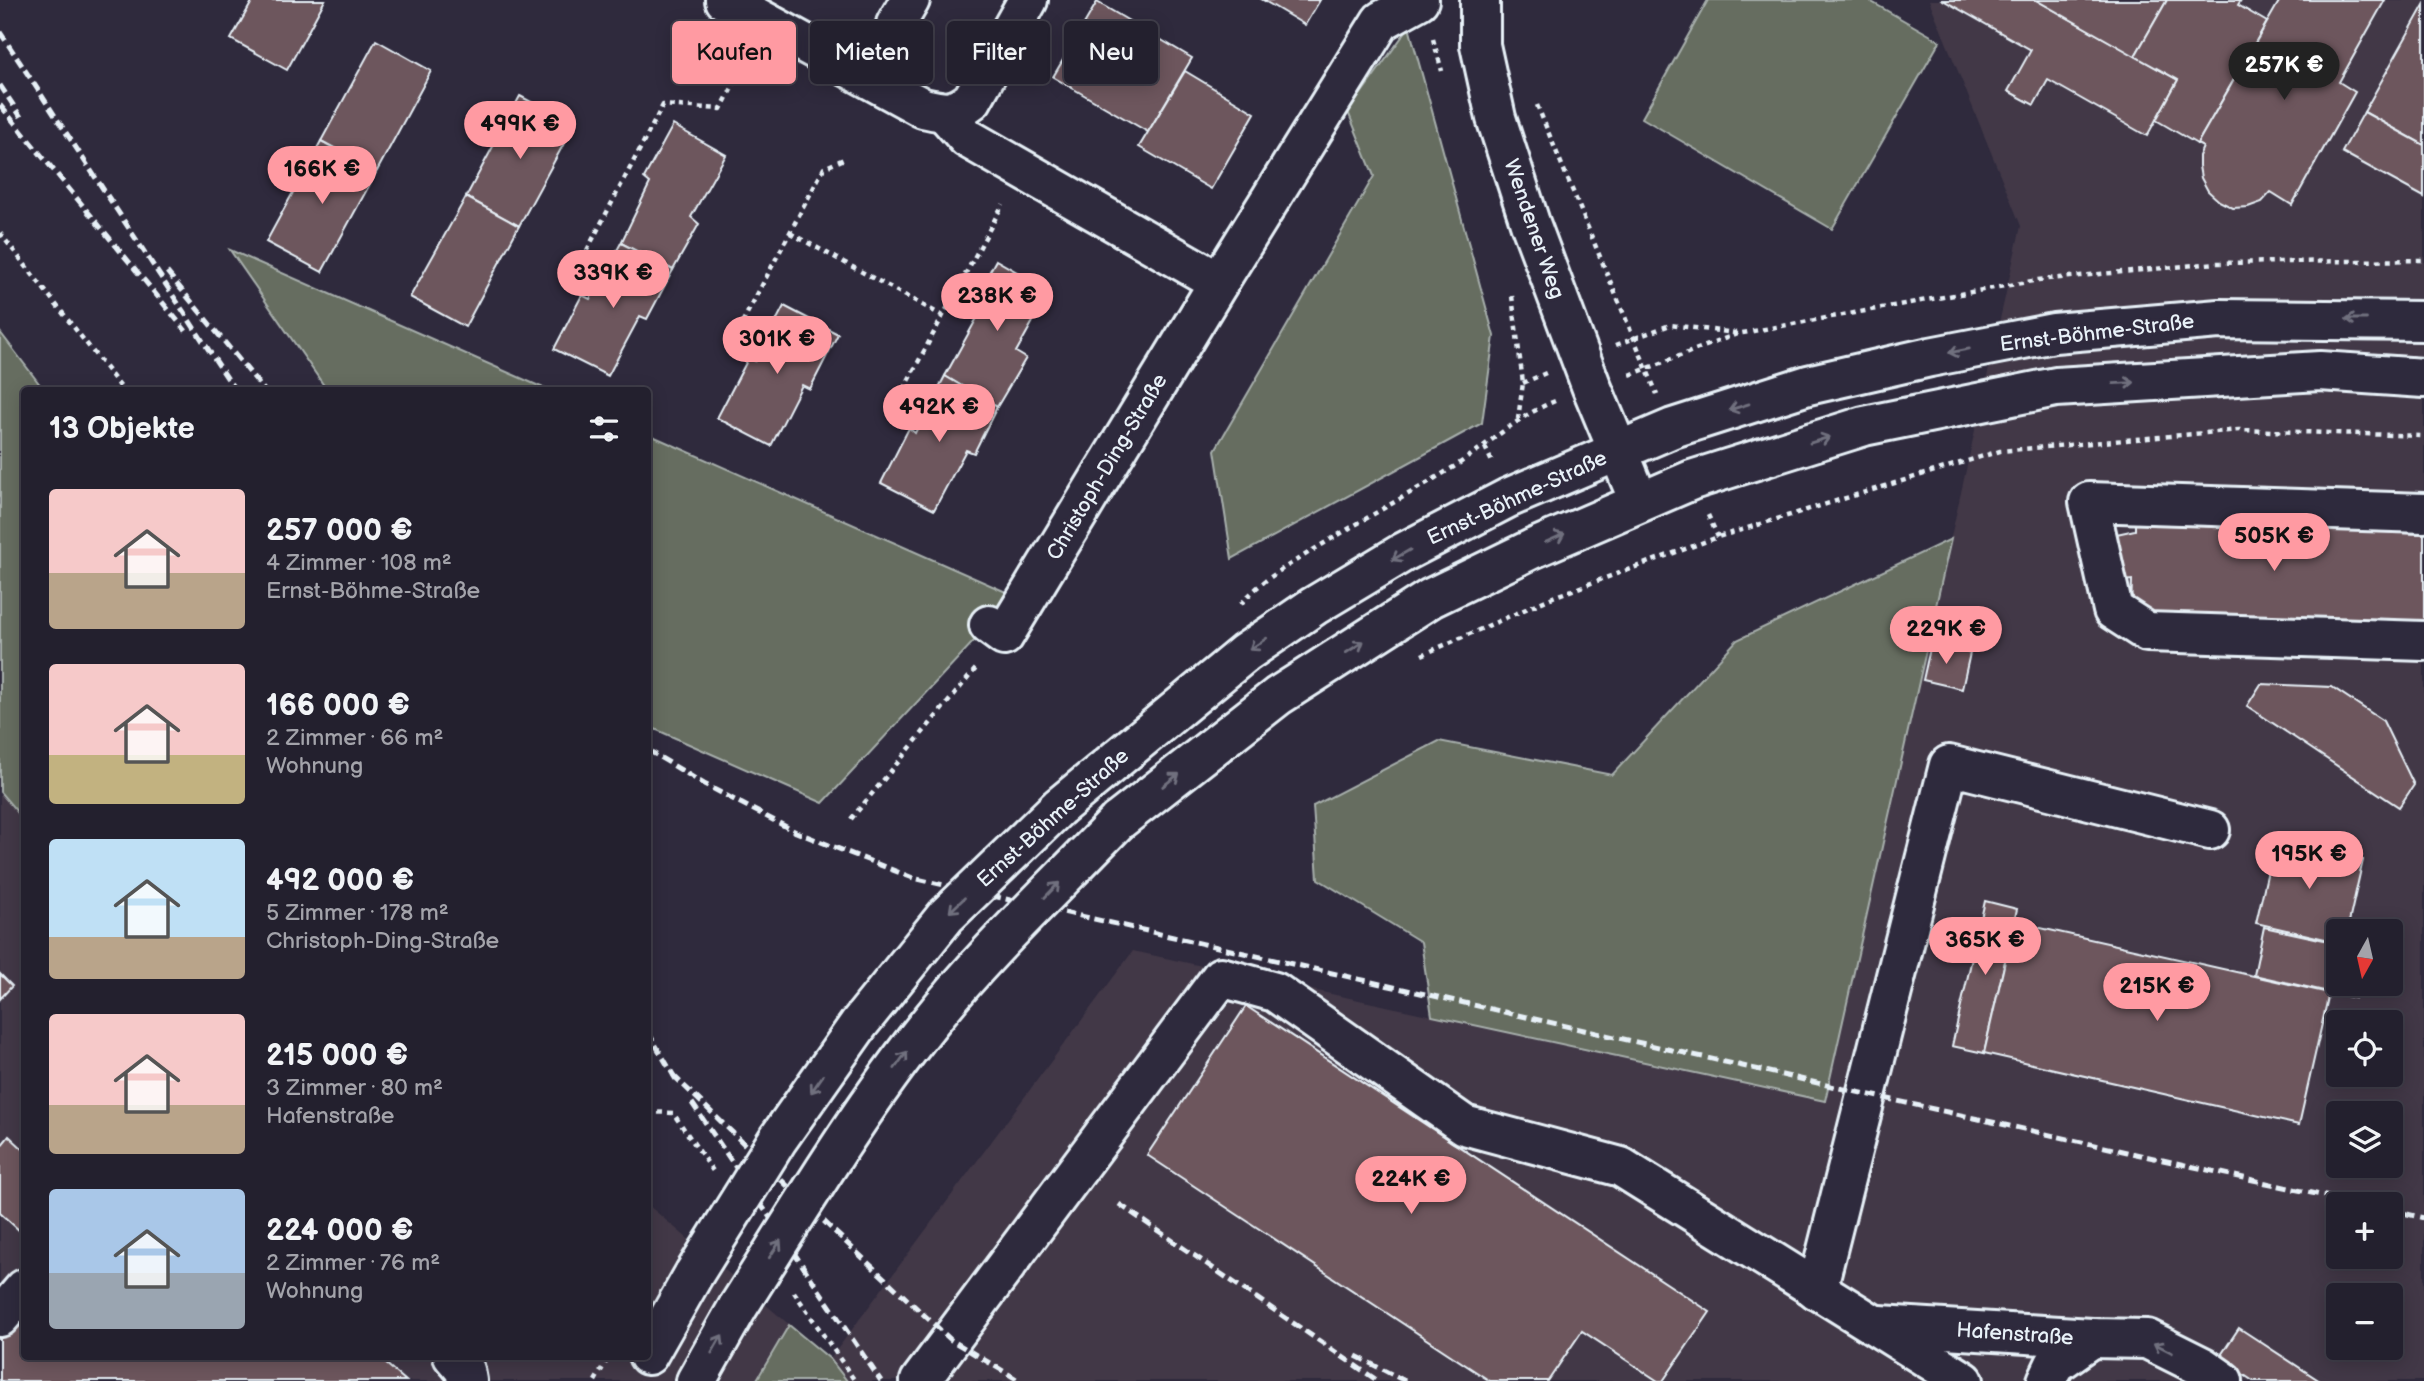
<!DOCTYPE html>
<html lang="de">
<head>
<meta charset="utf-8">
<style>
  body { margin:0; font-family:"Balsamiq Sans",sans-serif; background:#2b2836; color:#f1f3f6; height:100vh; display:flex; flex-direction:column; font-size:26px; white-space:nowrap }
  * { box-sizing:border-box; margin:0 }
  p { font-size:23px; color:#a3a3aa }
  .icon { flex:none; width:38px; height:38px; fill:none; stroke:currentColor; stroke-width:2; stroke-linecap:round; stroke-linejoin:round }
  .map { position:relative; flex:1; overflow:hidden }
  .sheet { position:absolute; left:21px; top:387px; width:630px; height:973px; display:flex; flex-direction:column; background:#23202e; border-radius:7px; box-shadow:0 4px 18px #0003,0 0 0 2px #403e4a }
  .sheet>* { flex:none }
  .banner { position:absolute; left:672px; top:21px; width:665px; height:63px; display:flex; gap:14px }
  .needle { width:46px; rotate:188deg }
  .buttons { position:absolute; left:2326px; top:919px; display:grid; gap:14px }
  .buttons a { display:grid; place-items:center; width:77px; height:77px; border-radius:7px; background:#23202e; box-shadow:0 4px 18px #0003,0 0 0 2px #403e4a; font-size:35px }
  .price { position:absolute; translate:-50% -60px; padding:0 16px; border-radius:24px; background:#ff9aa2; color:#111; font-size:23px; line-height:46px; filter:drop-shadow(0 2px 4px #0008) }
  .price::after { content:''; position:absolute; left:50%; top:42px; width:21px; height:16px; margin-left:-10px; background:inherit; clip-path:polygon(0 0,100% 0,50% 100%) }
  .price.on { background:#222; color:#fff }
  ul { padding:0; list-style:none }
  li { display:flex; align-items:center; gap:21px; height:175px; padding:0 28px }
  li span { display:grid; place-items:center; flex:none; width:196px; height:140px; border-radius:7px; color:#555 }
  li>.icon { margin-inline-start:auto }
  span .icon { width:84px; height:84px; fill:#fffc; stroke-width:1 }
  li b { font-size:30px }
  h2 { display:flex; justify-content:space-between; align-items:center; height:84px; padding:0 28px; font-size:30px }
  .chip { padding:0 24px; border-radius:7px; background:#23202e; box-shadow:0 4px 18px #0003,0 0 0 2px #403e4a; font-size:24px; line-height:63px }
  .chip.on { background:#ff9aa2; color:#111 }
  .map>svg:first-child { display:block }
  .built { fill:#423847; fill-rule:evenodd }
  .green { fill:#666d60; stroke:#a7afac; stroke-width:2 }
  .building { fill:#6d575d; stroke:#e8f1f8; stroke-width:2 }
  .lines { fill:none; stroke-linecap:round; stroke-linejoin:round }
  .minor-casing { stroke:#e8f1f8; stroke-width:44 }
  .path { stroke:#e8f1f8; stroke-width:4.5; stroke-dasharray:5 5; stroke-linecap:butt }
  .minor { stroke:#2f2a3d; stroke-width:38 }
  .rail { stroke:#e8f1f8; stroke-width:5; stroke-dasharray:10 5; stroke-linecap:butt }
  .minor-bridge-casing { stroke:#e8f1f8; stroke-width:44; stroke-linecap:butt }
  .minor-bridge { stroke:#2f2a3d; stroke-width:38 }
  .oneway { stroke:#70707e }
  .labels { text-anchor:middle; dominant-baseline:central; stroke-width:6; stroke-linejoin:round; paint-order:stroke }
  .street-label { font-size:21px; fill:#e8f1f8; stroke:#2f2a3d }
</style>
</head>
<body>
<div class="map">
<svg width="2424" height="1381" viewBox="0 0 2424 1381">
  <rect width="100%" height="100%" fill="#2f2a3d"/>
  <filter id="ink" filterUnits="userSpaceOnUse"><feTurbulence type="fractalNoise" baseFrequency=".0143" numOctaves="2"/><feDisplacementMap in="SourceGraphic" scale="14" xChannelSelector="R" yChannelSelector="G"/><feConvolveMatrix kernelMatrix="1 2 1 2 8 2 1 2 1" color-interpolation-filters="sRGB"/></filter>
  <g filter="url(#ink)">
    <path class="built" d="M1929,0h495v1381h-2424v-589l24,28v536h624v-151l182,154 303,-408 691,150 197,-875zM2338,931h52v53h-52zM2338,1022h52v52h-52zM2338,1113h52v53h-52zM2338,1204h52v52h-52zM2338,1295h52v53h-52z"/>
    <g class="green">
      <polygon points="1708,0 1868,0 1940,41 1832,229 1642,118"/>
      <polygon points="1409,27 1494,336 1482,423 1232,559 1215,450 1374,176 1348,112"/>
      <polygon points="230,250 548,390 327,390"/>
      <polygon points="0,332 44,390 24,390 24,820 0,792"/>
      <polygon points="648,434 1006,592 989,625 823,803 648,726"/>
      <polygon points="1951,539 1825,1101 1432,1016 1421,942 1318,879 1313,806 1439,741 1612,775 1737,640"/>
      <polygon points="789,1325 830,1359 847,1381 756,1381"/>
    </g>
    <g class="building">
      <polygon points="253,0 325,0 287,70 231,39"/>
      <polygon points="1263,0 1320,0 1305,25"/>
      <polygon points="1943,0 2036,0 2178,80 2147,136 2048,80 2034,105 2008,91 2031,50"/>
      <polygon points="2036,0 2167,0 2135,56"/>
      <polygon points="2167,0 2241,0 2238,5 2267,22 2197,144 2156,120 2178,80 2135,56"/>
      <polygon points="2280,0 2385,0 2339,82 2355,92 2292,205 2271,192 2262,202 2248,207 2233,208 2219,201 2208,191 2201,178 2199,166 2199,156 2203,147 2197,144"/>
      <polygon points="1097,2 1192,58 1148,132 1053,77"/>
      <polygon points="2424,5 2424,145 2364,112"/>
      <polygon points="376,40 431,71 377,171 321,141"/>
      <polygon points="1185,71 1255,113 1211,189 1139,147"/>
      <polygon points="520,96 574,125 519,226 466,197"/>
      <polygon points="2364,112 2424,145 2424,197 2342,152"/>
      <polygon points="673,125 726,155 691,217 699,224 673,270 621,243 650,183 644,178"/>
      <polygon points="321,141 377,171 322,272 266,242"/>
      <polygon points="466,197 519,226 465,327 410,297"/>
      <polygon points="621,243 673,270 647,319 640,316 608,376 554,349 582,295 590,299"/>
      <polygon points="996,260 1050,291 1016,352 1026,358 997,407 945,376 977,318 967,313"/>
      <polygon points="784,306 838,334 810,389 802,385 771,446 717,418 749,357 755,361"/>
      <polygon points="945,376 997,407 974,453 966,450 934,510 881,483 909,428 915,433"/>
      <polygon points="2135,519 2424,534 2424,627 2131,612 2132,580 2123,581 2112,535 2135,530"/>
      <polygon points="1931,644 1970,653 1962,689 1923,680"/>
      <polygon points="2261,684 2332,687 2383,721 2414,785 2399,807 2247,706"/>
      <polygon points="2275,840 2363,860 2347,931 2338,931 2338,942 2256,923"/>
      <polygon points="1985,901 2017,909 1984,1053 1952,1046"/>
      <polygon points="2014,922 2329,993 2299,1125 1984,1053"/>
      <polygon points="2264,927 2338,943 2338,984 2358,984 2355,998 2254,975"/>
      <polygon points="0,974 12,986 0,999"/>
      <polygon points="1246,1006 1710,1312 1663,1381 1658,1381 1582,1331 1548,1381 1490,1381 1147,1155"/>
      <polygon points="9,1136 24,1150 24,1227 20,1231 0,1213 0,1147"/>
      <polygon points="24,1299 24,1356 377,1356 406,1381 0,1381 0,1327"/>
      <polygon points="2239,1328 2320,1381 2253,1381 2219,1358"/>
    </g>
    <g class="lines">
      <defs>
        <g id="minor">
          <path d="M725,0l198,108c23,5 30,7 49,-8l56,-100"/>
          <polyline points="1480,0 1480,45 1496,118 1530,223 1592,388 1639,501"/>
          <polyline points="896,24 910,0"/>
          <polyline points="945,113 967,138 1219,282 1381,21 1419,0"/>
          <polyline points="2424,513 2089,502 2113,610 2147,632 2424,641"/>
          <polyline points="989,625 1004,636 1219,282"/>
          <polyline points="1059,807 1245,653 1314,606 1404,552 1508,498 1673,428 1808,385 1930,357 2054,333 2219,319 2424,321"/>
          <polyline points="1117,822 1278,696 1431,598 1532,549 1692,480 1864,426 2056,387 2320,371 2424,378"/>
          <polyline points="1817,1290 1949,765 2210,830"/>
          <polyline points="0,1317 24,1289"/>
          <polyline points="1880,1325 2092,1338 2147,1339 2203,1367 2223,1381"/>
          <polyline points="648,1355 694,1274"/>
          <polyline points="453,1356 465,1370 467,1381"/>
          <polyline points="696,1381 738,1307"/>
          <polyline points="920,1381 1221,977 1275,992 1464,1125 1621,1167 1964,1381"/>
          <polyline points="2047,1381 2055,1364 2092,1338"/>
        </g>
      </defs>
      <use href="#minor" class="minor-casing"/>
      <g class="path">
        <polyline points="1433,39 1442,71"/>
        <polyline points="1537,105 1657,394"/>
        <polyline points="0,233 123,390"/>
        <polyline points="790,233 943,316"/>
        <polyline points="573,277 663,105 721,109 748,57"/>
        <polyline points="1512,296 1523,383 1518,419"/>
        <polyline points="733,340 824,168 844,159"/>
        <polyline points="1616,345 1670,325 1736,333"/>
        <polyline points="1630,375 1737,334 2038,280 2216,263 2424,260"/>
        <polyline points="1523,383 1546,373"/>
        <polyline points="894,407 1003,204"/>
        <polyline points="1485,447 1492,462"/>
        <polyline points="1708,515 1718,537"/>
        <path d="M1241,604c20,-24 45,-37 72,-54 46,-28 93,-54 139,-82 35,-22 65,-52 103,-67"/>
        <polyline points="1422,655 1553,597 1718,537 2000,451 2239,430 2424,436"/>
        <polyline points="851,819 978,666"/>
        <polyline points="648,1112 673,1113 713,1171"/>
        <polyline points="794,1292 855,1381"/>
        <polyline points="595,1381 609,1357"/>
      </g>
      <use href="#minor" class="minor"/>
      <g class="rail">
        <polyline points="0,32 235,390"/>
        <polyline points="0,85 21,117"/>
        <polyline points="0,105 186,331"/>
        <polyline points="167,272 264,390"/>
        <polyline points="648,750 704,784 796,832 913,878 1866,1094 2361,1204"/>
        <polyline points="648,1032 678,1083"/>
        <polyline points="673,1075 835,1232 951,1340 1020,1381"/>
        <polyline points="692,1103 881,1381"/>
        <polyline points="1119,1204 1378,1381"/>
        <polyline points="2390,1210 2424,1218"/>
        <polyline points="1356,1356 1405,1381"/>
      </g>
      <defs>
        <g id="minor-bridge">
          <polyline points="694,1274 778,1139 859,1024 946,916 1059,807"/>
          <path d="M738,1307c61,-96 119,-194 190,-283 57,-72 126,-136 189,-202"/>
        </g>
      </defs>
      <use href="#minor-bridge" class="minor-bridge-casing"/>
      <use href="#minor-bridge" class="minor-bridge"/>
    </g>
    <defs><path id="oneway-shaft" d="M-6 0H5M1.5-3L5.5 0L1.5 3" fill="none" stroke-width="1.6" stroke-linecap="round" stroke-linejoin="round" transform="scale(1.75)"/></defs>
    <g class="oneway">
      <use href="#oneway-shaft" transform="translate(2356 319) rotate(-180)"/>
      <use href="#oneway-shaft" transform="translate(1959 351) rotate(169)"/>
      <use href="#oneway-shaft" transform="translate(2124 383) rotate(-3)"/>
      <use href="#oneway-shaft" transform="translate(1739 407) rotate(163)"/>
      <use href="#oneway-shaft" transform="translate(1820 440) rotate(-17)"/>
      <use href="#oneway-shaft" transform="translate(1555 538) rotate(-24)"/>
      <use href="#oneway-shaft" transform="translate(1401 555) rotate(150)"/>
      <use href="#oneway-shaft" transform="translate(1258 644) rotate(146)"/>
      <use href="#oneway-shaft" transform="translate(1355 647) rotate(-33)"/>
      <use href="#oneway-shaft" transform="translate(1171 780) rotate(-38)"/>
      <use href="#oneway-shaft" transform="translate(1052 890) rotate(-46)"/>
      <use href="#oneway-shaft" transform="translate(957 905) rotate(136)"/>
      <use href="#oneway-shaft" transform="translate(901 1060) rotate(-54)"/>
      <use href="#oneway-shaft" transform="translate(817 1084) rotate(125)"/>
      <use href="#oneway-shaft" transform="translate(775 1249) rotate(-57)"/>
      <use href="#oneway-shaft" transform="translate(717 1344) rotate(-60)"/>
      <use href="#oneway-shaft" transform="translate(2163 1348) rotate(-153)"/>
    </g>
  </g>
  <g class="labels">
    <g class="street-label">
      <text transform="translate(1534 229) rotate(71)">Wendener Weg</text>
      <text transform="translate(2097 333) rotate(-7)">Ernst-Böhme-Straße</text>
      <text transform="translate(1107 467) rotate(-59)">Christoph-Ding-Straße</text>
      <text transform="translate(1517 498) rotate(-25)">Ernst-Böhme-Straße</text>
      <text transform="translate(1053 818) rotate(-42)">Ernst-Böhme-Straße</text>
      <text transform="translate(2015 1334) rotate(4)">Hafenstraße</text>
    </g>
  </g>
</svg>
<div class="buttons">
<a><svg class="needle" viewBox="-14 -14 28 28"><path d="M0-13l5 13h-10z" fill="#e53935"/><path d="M0 13l5-13h-10z" fill="#a3a3aa"/></svg></a>
<a><svg class="icon" aria-label="locate" viewBox="0 0 24 24"><circle cx="12" cy="12" r="6"/><path d="M12 2v4M12 18v4M2 12h4M18 12h4"/></svg></a>
<a><svg class="icon" aria-label="layers" viewBox="0 0 24 24"><path d="M12 4l9 5-9 5-9-5zM3 14l9 5 9-5"/></svg></a>
<a>+</a>
<a>−</a>
</div>
<b class="price on" style="left:2284px;top:102px">257K €</b>
<b class="price" style="left:520px;top:161px">499K €</b>
<b class="price" style="left:322px;top:206px">166K €</b>
<b class="price" style="left:613px;top:310px">339K €</b>
<b class="price" style="left:997px;top:333px">238K €</b>
<b class="price" style="left:777px;top:376px">301K €</b>
<b class="price" style="left:939px;top:444px">492K €</b>
<b class="price" style="left:2274px;top:573px">505K €</b>
<b class="price" style="left:1946px;top:666px">229K €</b>
<b class="price" style="left:2309px;top:891px">195K €</b>
<b class="price" style="left:1985px;top:977px">365K €</b>
<b class="price" style="left:2157px;top:1023px">215K €</b>
<b class="price" style="left:1411px;top:1216px">224K €</b>
<div class="banner">
<a class="chip on">Kaufen</a>
<a class="chip">Mieten</a>
<a class="chip">Filter</a>
<a class="chip">Neu</a>
</div>
<section class="sheet">
<h2>13 Objekte<svg class="icon" aria-label="filters" viewBox="0 0 24 24"><path d="M4 7h16M4 17h16"/><circle cx="9" cy="7" r="2"/><circle cx="15" cy="17" r="2"/></svg></h2>
<ul>
<li><span style="background:linear-gradient(#f6c9c9 60%,#b9a48a 0)"><svg class="icon" aria-label="home" viewBox="0 0 24 24"><path d="M3 11l9-7 9 7M6 9v11h12V9"/></svg></span><div><b>257 000 €</b><p>4 Zimmer · 108 m²</p><p>Ernst-Böhme-Straße</p></div></li>
<li><span style="background:linear-gradient(#f6c9c9 65%,#c2b280 0)"><svg class="icon" aria-label="home" viewBox="0 0 24 24"><path d="M3 11l9-7 9 7M6 9v11h12V9"/></svg></span><div><b>166 000 €</b><p>2 Zimmer · 66 m²</p><p>Wohnung</p></div></li>
<li><span style="background:linear-gradient(#bfe0f5 70%,#b9a48a 0)"><svg class="icon" aria-label="home" viewBox="0 0 24 24"><path d="M3 11l9-7 9 7M6 9v11h12V9"/></svg></span><div><b>492 000 €</b><p>5 Zimmer · 178 m²</p><p>Christoph-Ding-Straße</p></div></li>
<li><span style="background:linear-gradient(#f6c9c9 65%,#b9a48a 0)"><svg class="icon" aria-label="home" viewBox="0 0 24 24"><path d="M3 11l9-7 9 7M6 9v11h12V9"/></svg></span><div><b>215 000 €</b><p>3 Zimmer · 80 m²</p><p>Hafenstraße</p></div></li>
<li><span style="background:linear-gradient(#a9c7e8 60%,#9aa5b1 0)"><svg class="icon" aria-label="home" viewBox="0 0 24 24"><path d="M3 11l9-7 9 7M6 9v11h12V9"/></svg></span><div><b>224 000 €</b><p>2 Zimmer · 76 m²</p><p>Wohnung</p></div></li>
</ul>
</section>
</div>
</body>
</html>
